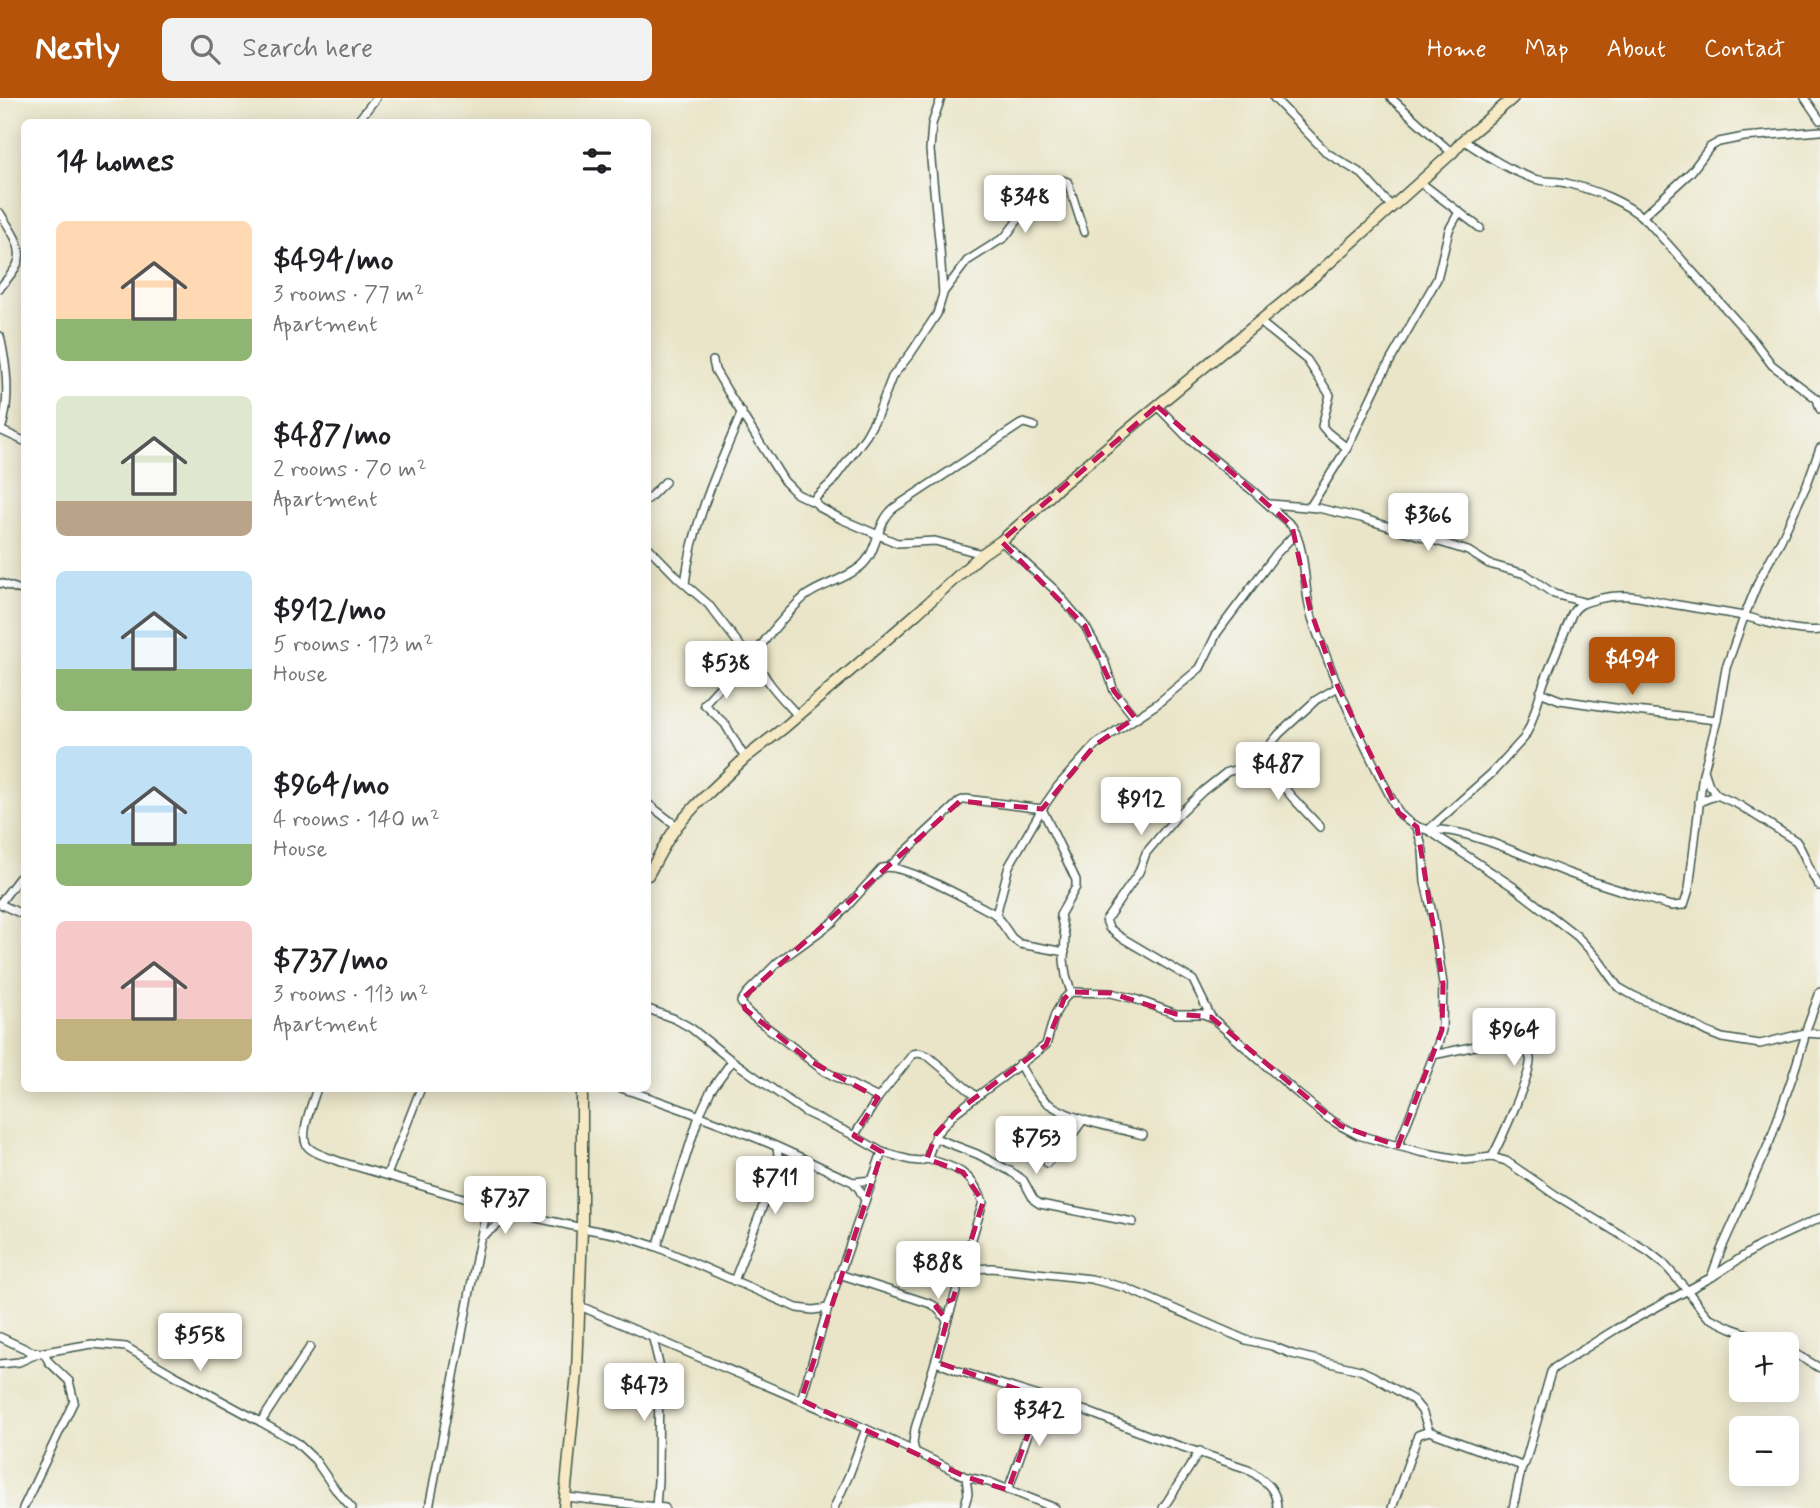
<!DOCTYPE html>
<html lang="en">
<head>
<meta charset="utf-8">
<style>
  body { margin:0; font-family:Mynerve,sans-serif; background:#f2f2f2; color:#202124; height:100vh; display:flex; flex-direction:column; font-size:26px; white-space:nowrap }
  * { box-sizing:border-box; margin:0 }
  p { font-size:23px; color:#757577 }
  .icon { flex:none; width:38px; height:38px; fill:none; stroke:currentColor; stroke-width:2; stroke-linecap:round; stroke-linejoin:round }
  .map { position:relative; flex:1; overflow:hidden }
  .panel { position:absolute; left:21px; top:21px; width:630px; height:973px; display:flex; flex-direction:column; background:#fff; border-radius:10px; box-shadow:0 4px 18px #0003 }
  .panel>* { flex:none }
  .tools { position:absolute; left:1729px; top:1234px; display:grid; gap:14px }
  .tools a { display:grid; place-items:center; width:70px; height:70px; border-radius:10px; background:#fff; box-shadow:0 4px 18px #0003; font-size:35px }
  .price { position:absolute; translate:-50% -60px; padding:0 16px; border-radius:7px; background:#fff; color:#222; font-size:23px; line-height:46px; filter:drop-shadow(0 2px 4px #0008) }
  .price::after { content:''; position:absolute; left:50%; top:42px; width:21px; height:16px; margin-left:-10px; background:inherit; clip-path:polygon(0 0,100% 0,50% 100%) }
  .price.current { background:#b45309; color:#fff }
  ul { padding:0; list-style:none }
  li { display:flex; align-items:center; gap:21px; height:175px; padding:0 35px }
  li span { display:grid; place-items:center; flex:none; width:196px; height:140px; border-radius:10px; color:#555 }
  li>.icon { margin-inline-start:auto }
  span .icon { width:84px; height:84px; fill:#fffc; stroke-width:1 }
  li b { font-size:30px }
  h2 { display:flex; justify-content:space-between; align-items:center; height:84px; padding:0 35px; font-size:30px }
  header { display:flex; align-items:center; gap:42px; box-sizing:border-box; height:98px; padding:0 35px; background:#b45309; color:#fff }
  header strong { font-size:33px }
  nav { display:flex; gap:38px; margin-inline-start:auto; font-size:24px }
  .search { width:490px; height:63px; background:#f2f2f2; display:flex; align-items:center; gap:18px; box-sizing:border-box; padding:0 24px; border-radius:10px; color:#757577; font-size:26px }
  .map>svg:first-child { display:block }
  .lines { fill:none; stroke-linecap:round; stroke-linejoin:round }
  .street-casing { stroke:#3d564a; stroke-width:10 }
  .secondary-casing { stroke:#3d564a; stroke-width:13 }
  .street { stroke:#fff; stroke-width:7 }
  .secondary { stroke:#f6e9c3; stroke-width:10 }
  .marked { fill:none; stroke:#c2185b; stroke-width:5; stroke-dasharray:14 9; stroke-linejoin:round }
</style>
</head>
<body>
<header>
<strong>Nestly</strong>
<div class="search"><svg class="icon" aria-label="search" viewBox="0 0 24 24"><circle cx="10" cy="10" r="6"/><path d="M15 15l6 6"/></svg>Search here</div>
<nav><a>Home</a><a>Map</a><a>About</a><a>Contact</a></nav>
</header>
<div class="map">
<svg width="1820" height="1410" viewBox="0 0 1820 1410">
  <rect width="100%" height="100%" fill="#f6f6f2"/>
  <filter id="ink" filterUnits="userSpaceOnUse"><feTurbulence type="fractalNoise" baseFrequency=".0143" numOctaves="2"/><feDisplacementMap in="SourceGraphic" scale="14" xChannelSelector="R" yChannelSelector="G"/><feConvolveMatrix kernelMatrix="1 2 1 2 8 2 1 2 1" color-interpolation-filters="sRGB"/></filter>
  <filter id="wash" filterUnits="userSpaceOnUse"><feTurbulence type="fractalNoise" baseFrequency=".00686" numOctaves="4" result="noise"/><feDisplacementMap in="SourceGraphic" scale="28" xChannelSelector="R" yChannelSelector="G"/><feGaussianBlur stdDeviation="1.57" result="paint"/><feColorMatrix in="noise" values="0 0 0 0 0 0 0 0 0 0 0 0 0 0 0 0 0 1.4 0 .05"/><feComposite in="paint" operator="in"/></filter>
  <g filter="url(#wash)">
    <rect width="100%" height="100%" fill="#eae5c8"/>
  </g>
  <g filter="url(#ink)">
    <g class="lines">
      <defs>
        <g id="street">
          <polyline points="941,0 932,26 930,52 940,152 943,196 937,216 911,255 892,279 877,318 866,338 832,384 815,400 816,405 819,409 841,421 897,445 935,443 982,456"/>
          <polyline points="1274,0 1327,55 1362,76 1392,109"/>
          <polyline points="1391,0 1452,55"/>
          <polyline points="1805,0 1820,22"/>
          <polyline points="357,24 376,0"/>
          <path d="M1463,42c21,14 51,34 76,40 9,2 18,1 27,3 31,8 59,18 82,39l102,114 22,29 45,34 3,10"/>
          <polyline points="1420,84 1480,130"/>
          <path d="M0,115c8,14 26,34 17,52 -4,8 -11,15 -17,23"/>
          <polyline points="1642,119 1691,74 1710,49 1719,44 1744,39 1820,33"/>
          <polyline points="943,195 967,163 1005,139 1025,113 1026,96 1028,93 1062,82 1068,84 1084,134"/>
          <polyline points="1260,224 1307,262 1330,297 1322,328 1327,334 1347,350"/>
          <path d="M0,238c7,31 11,64 1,94"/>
          <polyline points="713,263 715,272 728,294 784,383 797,396 816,405"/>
          <path d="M1157,308l34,35 62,50 39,35c15,27 11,56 18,84 4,18 12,35 18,51 20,53 45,103 71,152 9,10 17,14 29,17l87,58 62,48 21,23 20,28 16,9 32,14 41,22 15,6 38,6 45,-11 15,1"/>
          <polyline points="0,332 24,343"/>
          <path d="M1820,350l-13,36 -26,56 -22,40 -15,37 -18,51 -9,52 -13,50 5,15 8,10 22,10 57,36c10,14 13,32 24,46"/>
          <polyline points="648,401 665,384"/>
          <polyline points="1270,406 1318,410 1361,420 1446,446 1468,453 1489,466 1525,476 1554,496 1583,504"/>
          <polyline points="1310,409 1347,350 1381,279 1437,181 1449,132 1459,114"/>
          <polyline points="1001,443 1055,492 1085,528 1104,562 1114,593 1135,620"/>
          <polyline points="648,449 678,480 708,506 749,559"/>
          <polyline points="0,485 24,493"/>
          <path d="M685,485c8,-61 33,-115 57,-171"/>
          <polyline points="1540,594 1560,602 1635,613 1717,622"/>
          <path d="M798,618c-12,-14 -34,-35 -39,-52 -1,-4 0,-12 1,-16 5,-10 38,-47 47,-53 16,-11 37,-15 53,-28 19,-15 15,-43 34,-59l127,-84 3,-1 10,3"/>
          <polyline points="1260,659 1291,698 1320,729"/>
          <polyline points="745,660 725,626 704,606 736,571 760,550"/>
          <polyline points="1699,704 1717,697"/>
          <polyline points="648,706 677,728"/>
          <path d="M1428,732l64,-57 32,-35 6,-12 14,-44 28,-68c6,-11 15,-12 26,-15 35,-8 47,1 80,6 22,4 46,7 69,12 24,6 48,16 73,13"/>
          <path d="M1429,732c37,-3 102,29 139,43 33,12 68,22 103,33l13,-1 5,-16 14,-116"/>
          <polyline points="890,768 960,703 966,701 1042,711 1076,782 1076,789 1060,817 1065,838 1064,862 1066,878 1071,894"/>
          <polyline points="0,805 19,780 24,777"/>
          <polyline points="0,806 24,817"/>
          <polyline points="996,817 1009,768 1042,711 1058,688 1095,647 1157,606 1200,570 1217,535 1276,456 1296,435"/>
          <polyline points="648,911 675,921 691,930 726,958 805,1014 849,1035 882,1054 910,1062 920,1063 927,1061 936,1036 956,1014 1046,947 1055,916 1064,901 1071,894 1111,895 1135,901 1176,916 1203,916 1211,919 1297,995 1325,1018 1341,1028 1358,1037 1420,1054 1465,1062 1492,1059 1506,1063 1557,1098 1649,1154 1664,1166 1687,1192 1702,1212 1708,1219 1731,1230 1775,1246"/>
          <polyline points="1211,919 1193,882 1119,838 1109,830 1106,822 1139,774 1146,755 1176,719 1203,693 1227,674 1245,669 1260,659 1279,636 1316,602 1338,589"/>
          <path d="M1433,957l43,-9 32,-3c8,2 20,7 22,15 3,13 -30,84 -38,99"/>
          <path d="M1019,966c8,13 17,31 30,40 28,18 63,23 94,31"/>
          <path d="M317,990c-4,14 -20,50 -8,60 8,7 22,10 32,14l173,51 68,15 38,7 37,12 140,61 16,2 15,-2"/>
          <path d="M621,990c45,15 89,31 133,49 33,13 66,30 99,45l6,7 6,11"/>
          <path d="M878,1000l-54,-27 -73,-56 -6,-6 -4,-7 6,-9 31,-31 55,-40 49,-54c20,-6 90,34 111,45l3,2 16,23 8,6 45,8"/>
          <polyline points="854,1038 878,1000 913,956 919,955 928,958 977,999"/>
          <polyline points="935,1040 977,1056 1010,1073 1023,1082 1034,1102 1040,1106 1133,1124"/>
          <polyline points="1398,1048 1438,946 1442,932 1443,886 1433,819 1425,784 1423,753 1417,729"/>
          <polyline points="1047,1065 1069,1042 1083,1022"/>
          <polyline points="387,1077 421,990"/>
          <polyline points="853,1084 872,1082"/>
          <polyline points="481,1139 514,1115"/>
          <polyline points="657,1149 699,1018 711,992 732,963"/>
          <polyline points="839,1176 931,1206 936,1209 947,1222"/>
          <polyline points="960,1176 972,1171 992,1170 1091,1181 1126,1190 1246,1242 1272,1248 1292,1256 1360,1272 1373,1278 1413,1302 1422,1313 1429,1333"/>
          <polyline points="1712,1177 1721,1152 1770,1043 1794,974 1804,942 1805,935 1820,894"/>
          <polyline points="734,1183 779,1066 777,1049"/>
          <path d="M578,1207c129,58 262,107 388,172l2,17 -4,14"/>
          <polyline points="0,1239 30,1253 39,1255 92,1246 126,1249 176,1278 261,1324 296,1344 315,1362 335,1391 352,1410"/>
          <polyline points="653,1241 659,1266 658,1383 656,1408"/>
          <polyline points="1787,1251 1820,1270"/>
          <path d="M936,1264l23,9 127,40 64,25 98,33c15,11 29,18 29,39"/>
          <polyline points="0,1266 19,1264 39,1255"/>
          <polyline points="801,1302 828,1210 882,1054"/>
          <polyline points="261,1324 310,1249"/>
          <path d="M915,1353l-2,-8 2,-14 68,-227c-10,-29 -29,-36 -56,-43"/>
          <polyline points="966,1379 989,1384 1055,1410"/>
          <polyline points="1008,1392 1041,1299"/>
          <polyline points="566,1399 665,1410"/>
          <polyline points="23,1410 74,1303 69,1283 49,1264 44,1255"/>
          <polyline points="429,1410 478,1151 488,1107"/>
          <polyline points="834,1410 849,1377 866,1331"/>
          <polyline points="1163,1410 1200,1353"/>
          <polyline points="1392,1410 1418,1337 1429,1333 1522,1368 1525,1365 1551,1274 1554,1270 1616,1231 1712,1179 1759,1148 1820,1120"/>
          <polyline points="1513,1410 1522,1368"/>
        </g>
        <g id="secondary">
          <polyline points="648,777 667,743 677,728 697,706 745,660 785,629 916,516 982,456 1001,443 1025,422 1059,389 1317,176 1452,55 1463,42 1513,0"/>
          <polyline points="564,1410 577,1275 582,1130 582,990"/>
        </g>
      </defs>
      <use href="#street" class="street-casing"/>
      <use href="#secondary" class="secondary-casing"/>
      <use href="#street" class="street"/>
      <use href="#secondary" class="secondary"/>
    </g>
  </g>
  <path class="marked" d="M1157,308l135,120 18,83 28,78 61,126 18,14 26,157 -1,46 -44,116 -57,-20 -130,-109 -35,-3 -65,-21 -40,-1 -7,7 -18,46 -90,67 -20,22 -9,25 36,13 20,30 -30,97 -17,8 11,13 -11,42 105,35 -33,93 -42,-13 -165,-77 81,-248 -28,-16 24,-38 -68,-37 -65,-52 -3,-10 218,-198 82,8 53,-64 40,-27 -21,-27 -29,-65 -84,-85z"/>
</svg>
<div class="tools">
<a>+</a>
<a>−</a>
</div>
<b class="price" style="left:1025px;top:137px">$348</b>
<b class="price" style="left:1428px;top:455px">$366</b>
<b class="price current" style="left:1632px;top:599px">$494</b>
<b class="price" style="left:726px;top:603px">$538</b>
<b class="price" style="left:1278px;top:704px">$487</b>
<b class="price" style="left:1141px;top:739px">$912</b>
<b class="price" style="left:1514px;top:970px">$964</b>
<b class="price" style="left:1036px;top:1078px">$753</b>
<b class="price" style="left:775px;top:1118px">$711</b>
<b class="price" style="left:505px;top:1138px">$737</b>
<b class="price" style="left:938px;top:1203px">$888</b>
<b class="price" style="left:200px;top:1275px">$558</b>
<b class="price" style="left:644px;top:1325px">$473</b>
<b class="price" style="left:1039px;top:1350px">$342</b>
<section class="panel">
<h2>14 homes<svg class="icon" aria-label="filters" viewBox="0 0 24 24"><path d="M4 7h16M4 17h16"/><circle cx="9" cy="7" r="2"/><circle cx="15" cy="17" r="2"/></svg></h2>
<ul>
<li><span style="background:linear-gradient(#ffd9b3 70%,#8fb573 0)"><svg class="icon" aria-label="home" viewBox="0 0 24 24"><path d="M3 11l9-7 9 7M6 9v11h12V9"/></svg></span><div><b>$494/mo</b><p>3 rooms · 77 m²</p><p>Apartment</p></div></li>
<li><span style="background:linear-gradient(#dfe7d0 75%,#b9a48a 0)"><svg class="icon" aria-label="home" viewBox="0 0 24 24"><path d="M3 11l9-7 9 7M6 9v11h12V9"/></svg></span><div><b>$487/mo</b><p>2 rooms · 70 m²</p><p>Apartment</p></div></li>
<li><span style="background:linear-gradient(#bfe0f5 70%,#8fb573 0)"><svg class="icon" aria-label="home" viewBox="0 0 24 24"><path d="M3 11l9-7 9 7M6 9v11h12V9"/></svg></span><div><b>$912/mo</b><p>5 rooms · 173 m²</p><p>House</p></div></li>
<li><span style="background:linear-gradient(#bfe0f5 70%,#8fb573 0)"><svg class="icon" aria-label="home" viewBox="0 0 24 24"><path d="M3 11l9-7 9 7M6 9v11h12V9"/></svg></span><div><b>$964/mo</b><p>4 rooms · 140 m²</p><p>House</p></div></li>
<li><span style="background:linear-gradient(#f6c9c9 70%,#c2b280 0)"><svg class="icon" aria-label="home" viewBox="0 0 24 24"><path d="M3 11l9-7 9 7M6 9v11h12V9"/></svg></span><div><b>$737/mo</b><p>3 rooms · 113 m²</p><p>Apartment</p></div></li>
</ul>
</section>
</div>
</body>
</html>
